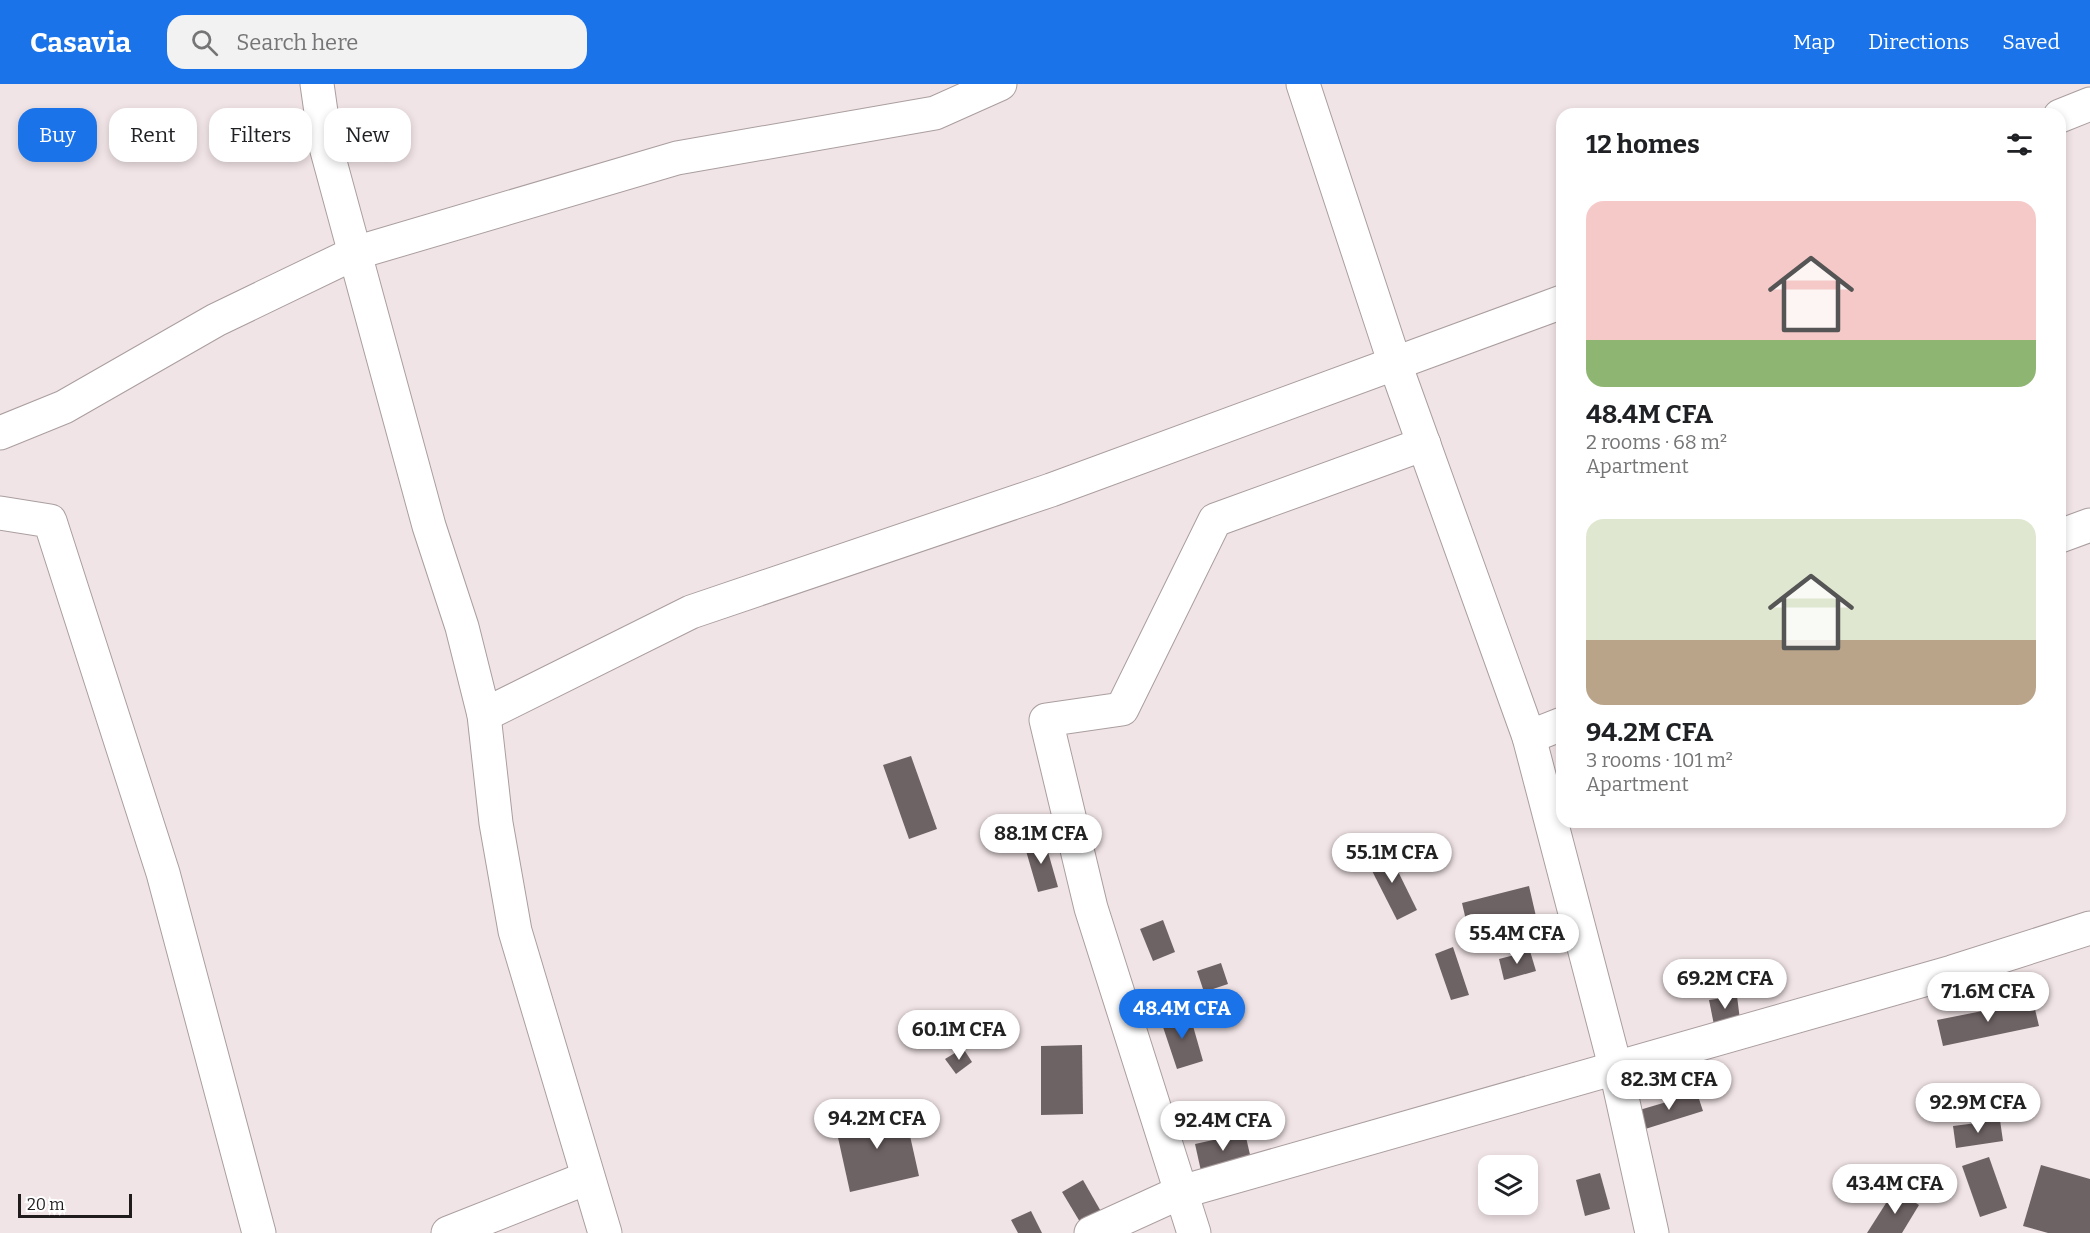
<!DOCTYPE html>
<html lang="en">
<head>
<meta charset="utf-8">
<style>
  body { margin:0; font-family:Bitter,serif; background:#f2f2f2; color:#202124; height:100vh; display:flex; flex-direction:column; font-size:22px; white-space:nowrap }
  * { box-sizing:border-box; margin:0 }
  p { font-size:20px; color:#757577 }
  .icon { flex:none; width:33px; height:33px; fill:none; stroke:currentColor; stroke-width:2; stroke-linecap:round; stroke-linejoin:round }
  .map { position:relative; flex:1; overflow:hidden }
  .panel { position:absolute; left:1556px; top:24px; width:510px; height:720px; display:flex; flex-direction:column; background:#fff; border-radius:18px; box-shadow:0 3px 9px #0003 }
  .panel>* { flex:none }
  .guide { position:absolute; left:18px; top:24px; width:570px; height:54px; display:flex; gap:12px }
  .controls { position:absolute; left:1478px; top:1071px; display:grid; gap:12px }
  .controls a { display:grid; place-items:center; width:60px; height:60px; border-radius:12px; background:#fff; box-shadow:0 3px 9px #0003; font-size:30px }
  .scale { position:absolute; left:18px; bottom:15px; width:114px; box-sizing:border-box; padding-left:6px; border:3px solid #201b1c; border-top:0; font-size:16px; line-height:21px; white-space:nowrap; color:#201b1c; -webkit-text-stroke:4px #fff; paint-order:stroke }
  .price { position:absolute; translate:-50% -51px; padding:0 14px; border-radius:21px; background:#fff; color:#222; font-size:20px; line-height:39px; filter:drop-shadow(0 2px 3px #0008) }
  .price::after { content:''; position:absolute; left:50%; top:36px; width:18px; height:14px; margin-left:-9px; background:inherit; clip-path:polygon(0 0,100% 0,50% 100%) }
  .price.selected { background:#1a73e8; color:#fff }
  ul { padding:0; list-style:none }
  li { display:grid; align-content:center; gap:12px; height:318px; padding:0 30px }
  li span { display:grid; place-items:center; height:186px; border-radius:18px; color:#555 }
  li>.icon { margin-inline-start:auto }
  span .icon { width:108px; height:108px; fill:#fffc; stroke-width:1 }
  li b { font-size:26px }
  h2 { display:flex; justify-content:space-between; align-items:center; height:72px; padding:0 30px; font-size:26px }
  .chip { padding:0 21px; border-radius:18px; background:#fff; box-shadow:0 3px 9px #0003; font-size:21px; line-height:54px }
  .chip.selected { background:#1a73e8; color:#fff }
  header { display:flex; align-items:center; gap:36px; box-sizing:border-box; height:84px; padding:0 30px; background:#1a73e8; color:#fff }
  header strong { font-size:28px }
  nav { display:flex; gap:33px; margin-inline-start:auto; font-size:21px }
  .search { width:420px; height:54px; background:#f2f2f2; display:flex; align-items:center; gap:15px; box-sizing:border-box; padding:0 21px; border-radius:18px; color:#757577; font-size:22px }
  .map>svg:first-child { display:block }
  .building { fill:#6e6364 }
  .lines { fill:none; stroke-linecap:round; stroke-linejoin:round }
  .minor-casing { stroke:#aa9e9f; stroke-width:35 }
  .minor { stroke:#fff; stroke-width:33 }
</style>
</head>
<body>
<header>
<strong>Casavia</strong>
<div class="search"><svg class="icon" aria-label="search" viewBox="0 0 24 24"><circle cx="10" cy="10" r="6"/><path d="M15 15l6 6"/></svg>Search here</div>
<nav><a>Map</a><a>Directions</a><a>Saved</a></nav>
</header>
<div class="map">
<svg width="2090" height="1149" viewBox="0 0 2090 1149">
  <rect width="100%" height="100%" fill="#f1e4e6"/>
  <g class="building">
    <polygon points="911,672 937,745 909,755 883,681"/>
    <polygon points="1044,754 1058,803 1038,808 1024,760"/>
    <polygon points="1387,765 1417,826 1397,836 1366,775"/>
    <polygon points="1529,802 1538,841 1471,858 1462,819"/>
    <polygon points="1163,836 1175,868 1153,877 1140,845"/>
    <polygon points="1453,863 1469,911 1451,916 1435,870"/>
    <polygon points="1530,867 1536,887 1504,896 1499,875"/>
    <polygon points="1221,879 1228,900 1204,908 1197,887"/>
    <polygon points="1737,912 1740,936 1714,941 1709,916"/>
    <polygon points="2033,917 2039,942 1943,962 1937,936"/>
    <polygon points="1189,928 1203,977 1177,985 1161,937"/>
    <polygon points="1082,961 1083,1030 1041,1031 1041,962"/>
    <polygon points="963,964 972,978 956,990 945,975"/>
    <polygon points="1697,1009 1703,1027 1642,1046 1636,1027"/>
    <polygon points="904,1025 919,1092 850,1108 835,1040"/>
    <polygon points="2000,1036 2003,1057 1956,1064 1953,1042"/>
    <polygon points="1245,1049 1251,1075 1201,1087 1195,1060"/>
    <polygon points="1989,1073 2007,1124 1980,1133 1962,1082"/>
    <polygon points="2041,1081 2090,1095 2090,1149 2048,1149 2023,1142"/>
    <polygon points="1600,1089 1610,1125 1585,1132 1576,1096"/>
    <polygon points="1083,1096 1103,1131 1083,1143 1062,1108"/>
    <polygon points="1895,1105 1919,1121 1902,1149 1867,1149"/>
    <polygon points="1031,1127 1042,1149 1018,1149 1011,1136"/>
  </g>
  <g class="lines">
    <defs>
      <g id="minor">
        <polyline points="317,0 326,63 429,442 462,543 484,631 496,739 515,847 605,1149"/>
        <polyline points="1303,0 1395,280 1529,653 1615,982 1652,1149"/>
        <polyline points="2060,32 2090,20"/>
        <polyline points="0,349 64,323 216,236 355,169 677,74 935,29 1000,0"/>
        <polyline points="0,429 50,437 163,789 259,1149"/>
        <polyline points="2060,452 2090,441"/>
        <polyline points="484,631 691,528 1051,406 1562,218"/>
        <polyline points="1529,653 1562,640"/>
        <polyline points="448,1149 587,1094"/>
        <polyline points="1091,1149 1181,1108 1952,888 2090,844"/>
        <polyline points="1194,1149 1091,824 1046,636 1122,625 1215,436 1424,360"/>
      </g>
    </defs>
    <use href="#minor" class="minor-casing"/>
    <use href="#minor" class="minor"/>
  </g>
</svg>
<div class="controls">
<a><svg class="icon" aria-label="layers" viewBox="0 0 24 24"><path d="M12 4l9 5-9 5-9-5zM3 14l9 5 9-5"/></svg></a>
</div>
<div class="scale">20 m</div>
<b class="price" style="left:1041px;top:781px">88.1M CFA</b>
<b class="price" style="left:1392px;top:800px">55.1M CFA</b>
<b class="price" style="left:1517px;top:881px">55.4M CFA</b>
<b class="price" style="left:1725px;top:926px">69.2M CFA</b>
<b class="price" style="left:1988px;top:939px">71.6M CFA</b>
<b class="price selected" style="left:1182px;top:956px">48.4M CFA</b>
<b class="price" style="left:959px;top:977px">60.1M CFA</b>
<b class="price" style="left:1669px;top:1027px">82.3M CFA</b>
<b class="price" style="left:1978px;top:1050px">92.9M CFA</b>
<b class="price" style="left:877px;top:1066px">94.2M CFA</b>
<b class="price" style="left:1223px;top:1068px">92.4M CFA</b>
<b class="price" style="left:1895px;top:1131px">43.4M CFA</b>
<div class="guide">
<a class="chip selected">Buy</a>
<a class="chip">Rent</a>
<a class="chip">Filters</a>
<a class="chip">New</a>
</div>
<section class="panel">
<h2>12 homes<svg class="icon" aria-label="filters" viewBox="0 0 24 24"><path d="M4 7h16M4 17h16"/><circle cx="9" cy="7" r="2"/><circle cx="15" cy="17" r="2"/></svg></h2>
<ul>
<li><span style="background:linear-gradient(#f6c9c9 75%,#8fb573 0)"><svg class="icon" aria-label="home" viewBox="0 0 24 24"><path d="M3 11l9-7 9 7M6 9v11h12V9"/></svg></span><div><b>48.4M CFA</b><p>2 rooms · 68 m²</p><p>Apartment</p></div></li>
<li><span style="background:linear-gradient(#dfe7d0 65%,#b9a48a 0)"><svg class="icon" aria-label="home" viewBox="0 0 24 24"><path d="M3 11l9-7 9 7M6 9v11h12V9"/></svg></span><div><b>94.2M CFA</b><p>3 rooms · 101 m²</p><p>Apartment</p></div></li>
</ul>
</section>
</div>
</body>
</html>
